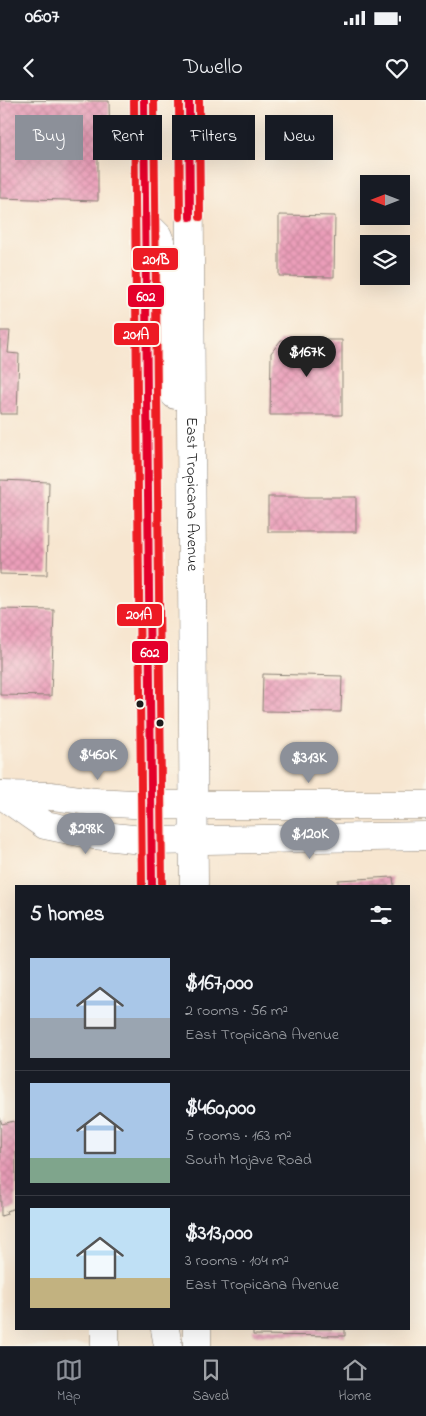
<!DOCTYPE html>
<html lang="en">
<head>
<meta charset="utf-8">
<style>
  body { margin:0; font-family:"Indie Flower",sans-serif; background:#242831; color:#f1f3f6; height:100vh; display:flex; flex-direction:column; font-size:19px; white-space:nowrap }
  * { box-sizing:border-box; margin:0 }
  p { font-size:16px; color:#9ea1a6 }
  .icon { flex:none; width:28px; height:28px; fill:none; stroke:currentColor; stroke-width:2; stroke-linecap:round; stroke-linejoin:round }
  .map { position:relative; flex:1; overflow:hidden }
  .sheet { position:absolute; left:15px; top:785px; width:395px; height:445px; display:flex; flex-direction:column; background:#171b24; border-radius:0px; box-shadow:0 5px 20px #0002 }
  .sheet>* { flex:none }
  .guide { position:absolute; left:15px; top:15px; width:396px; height:45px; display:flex; gap:10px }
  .needle { width:32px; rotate:270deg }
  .tools { position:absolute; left:360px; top:75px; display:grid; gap:10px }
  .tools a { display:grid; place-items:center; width:50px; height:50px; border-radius:0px; background:#171b24; box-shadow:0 5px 20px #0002; font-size:25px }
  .price { position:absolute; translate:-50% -42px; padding:0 11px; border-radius:18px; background:#8c9099; color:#fff; font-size:16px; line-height:32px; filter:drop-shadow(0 1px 2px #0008) }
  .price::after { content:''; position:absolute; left:50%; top:30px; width:15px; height:11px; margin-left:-8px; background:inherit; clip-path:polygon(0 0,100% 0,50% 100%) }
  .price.selected { background:#222; color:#fff }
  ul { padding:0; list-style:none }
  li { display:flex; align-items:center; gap:15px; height:125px; padding:0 15px }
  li+li { border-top:1px solid #363941 }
  li span { display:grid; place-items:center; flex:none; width:140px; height:100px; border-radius:0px; color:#555 }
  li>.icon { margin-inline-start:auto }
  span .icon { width:60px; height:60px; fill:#fffc; stroke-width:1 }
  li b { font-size:21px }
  h2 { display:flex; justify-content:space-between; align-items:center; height:60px; padding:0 15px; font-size:21px }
  .tag { padding:0 18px; border-radius:0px; background:#171b24; box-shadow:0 5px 20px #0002; font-size:18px; line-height:45px }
  .tag.selected { background:#8c9099; color:#fff }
  .status { display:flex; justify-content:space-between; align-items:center; height:35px; padding:0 25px; background:#171b24; direction:ltr }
  .status svg { height:14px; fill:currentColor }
  header { display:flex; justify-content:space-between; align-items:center; height:65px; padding:0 15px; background:#171b24; font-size:22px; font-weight:600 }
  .tab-bar { display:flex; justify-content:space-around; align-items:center; height:70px; border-top:1px solid #363941; background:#171b24; font-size:14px; color:#9ea1a6 }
  .tab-bar a { display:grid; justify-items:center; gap:2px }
  .tab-bar .selected { color:#8c9099 }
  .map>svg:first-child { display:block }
  .building { fill:url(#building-cross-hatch) }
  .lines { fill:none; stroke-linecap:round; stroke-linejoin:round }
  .minor-casing { stroke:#8a8176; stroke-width:29 }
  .major-casing { stroke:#8a8176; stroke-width:29 }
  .minor { stroke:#fff; stroke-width:28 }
  .major { stroke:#fff; stroke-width:28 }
  .bus-1-casing { stroke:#fbf7ec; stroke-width:11 }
  .bus-2-casing { stroke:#fbf7ec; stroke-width:11 }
  .bus-3-casing { stroke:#fbf7ec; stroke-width:11 }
  .bus-1 { stroke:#e4002b; stroke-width:8 }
  .bus-2 { stroke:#ed1b24; stroke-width:8 }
  .bus-3 { stroke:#ed1b24; stroke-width:8 }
  .bus-dot { fill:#1c1c1c; stroke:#fbf7ec; stroke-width:2 }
  .labels { text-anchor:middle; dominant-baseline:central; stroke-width:5; stroke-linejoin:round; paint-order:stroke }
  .street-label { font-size:16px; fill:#1c1c1c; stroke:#fbf7ec }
  .line-badge { stroke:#fbf7ec; stroke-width:2 }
  .badge-label { font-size:14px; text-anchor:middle; font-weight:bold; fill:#fff }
</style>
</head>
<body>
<div class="status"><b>06:07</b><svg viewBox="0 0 49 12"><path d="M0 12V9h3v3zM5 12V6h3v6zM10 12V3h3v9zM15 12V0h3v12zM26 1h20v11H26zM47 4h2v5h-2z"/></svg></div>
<header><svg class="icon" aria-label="back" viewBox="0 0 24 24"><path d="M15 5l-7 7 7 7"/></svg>Dwello<svg class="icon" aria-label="heart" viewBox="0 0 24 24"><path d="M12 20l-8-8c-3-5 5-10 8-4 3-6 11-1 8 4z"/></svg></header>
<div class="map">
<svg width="426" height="1246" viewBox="0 0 426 1246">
  <defs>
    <pattern id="building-cross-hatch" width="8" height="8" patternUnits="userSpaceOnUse" patternTransform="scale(1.25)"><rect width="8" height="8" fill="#eb9eb9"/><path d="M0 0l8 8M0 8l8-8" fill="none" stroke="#c9889e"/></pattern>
  </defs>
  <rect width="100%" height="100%" fill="#fbf7ec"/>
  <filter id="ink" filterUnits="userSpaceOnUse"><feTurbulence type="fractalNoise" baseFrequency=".02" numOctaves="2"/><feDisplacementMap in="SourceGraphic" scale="10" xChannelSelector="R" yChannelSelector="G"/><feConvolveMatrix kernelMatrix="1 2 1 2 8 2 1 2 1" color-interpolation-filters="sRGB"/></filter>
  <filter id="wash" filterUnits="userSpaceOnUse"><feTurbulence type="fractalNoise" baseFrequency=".0096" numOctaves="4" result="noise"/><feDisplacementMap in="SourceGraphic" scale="20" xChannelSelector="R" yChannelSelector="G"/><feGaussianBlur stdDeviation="1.12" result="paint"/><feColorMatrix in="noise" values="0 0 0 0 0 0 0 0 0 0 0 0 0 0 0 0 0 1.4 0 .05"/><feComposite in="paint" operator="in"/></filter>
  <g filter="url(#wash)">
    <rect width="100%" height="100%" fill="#f7e6d0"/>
    <g id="blocks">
      <g class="building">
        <polygon points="0,0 109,1 110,47 98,47 98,101 0,98"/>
        <polygon points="279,115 335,116 334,177 279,176"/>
        <polygon points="0,231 10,231 8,253 19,254 17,314 0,314"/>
        <polygon points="281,240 342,240 342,315 270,315 271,253"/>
        <polygon points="0,380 49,382 47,475 0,474"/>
        <rect x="268" y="397" width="88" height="35"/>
        <polygon points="0,509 54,510 51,596 0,595"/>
        <polygon points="263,574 342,576 341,612 262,611"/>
        <polygon points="393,777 394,786 338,786 338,780"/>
        <polygon points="0,1018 2,1024 14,1021 16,1032 16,1108 6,1111 7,1114 1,1116"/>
        <polygon points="253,1229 345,1229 345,1236 253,1235"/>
      </g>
    </g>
  </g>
  <g filter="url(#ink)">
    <use href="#blocks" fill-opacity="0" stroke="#8a8176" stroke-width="1"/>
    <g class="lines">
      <defs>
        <g id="minor">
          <polyline points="0,695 52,696 95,702 152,705 426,705"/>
          <polyline points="2,695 45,725 94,735 152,741 426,736"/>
          <polyline points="105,1230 105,1246"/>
        </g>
        <g id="major">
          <polyline points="144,0 152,786"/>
          <path id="s1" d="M189,0l5,786"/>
          <polyline points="150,128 158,136 165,155 167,172 171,255 175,295"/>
          <polyline points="165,1229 168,1246"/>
          <polyline points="197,1229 197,1246"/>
        </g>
      </defs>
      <use href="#minor" class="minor-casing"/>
      <use href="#major" class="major-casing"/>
      <use href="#minor" class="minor"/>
      <use href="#major" class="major"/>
      <defs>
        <g id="bus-1">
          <polyline points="144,0 152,786"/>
          <polyline points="189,0 190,117"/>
        </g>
        <g id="bus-2">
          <polyline points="134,0 142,786"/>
          <polyline points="179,0 180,117"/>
        </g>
        <g id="bus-3">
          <polyline points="154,0 162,786"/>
          <polyline points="199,0 200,117"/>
        </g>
      </defs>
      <use href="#bus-1" class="bus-1-casing"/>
      <use href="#bus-2" class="bus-2-casing"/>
      <use href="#bus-3" class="bus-3-casing"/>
      <use href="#bus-1" class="bus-1"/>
      <use href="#bus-2" class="bus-2"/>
      <use href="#bus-3" class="bus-3"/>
    </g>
  </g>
  <g class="bus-dot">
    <circle cx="140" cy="604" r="4.5"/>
    <circle cx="160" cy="623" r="4.5"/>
  </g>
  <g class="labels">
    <g class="street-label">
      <text stroke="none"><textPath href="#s1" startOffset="394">East Tropicana Avenue</textPath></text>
    </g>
  </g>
  <g class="line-badge">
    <rect x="132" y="147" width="47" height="24" rx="5" fill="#ed1b24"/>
    <rect x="127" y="184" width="38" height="24" rx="5" fill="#e4002b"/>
    <rect x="113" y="222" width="47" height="24" rx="5" fill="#ed1b24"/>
    <rect x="116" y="503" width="47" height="24" rx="5" fill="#ed1b24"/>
    <rect x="131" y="540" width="38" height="24" rx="5" fill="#e4002b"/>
  </g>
  <g class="badge-label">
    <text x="156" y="164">201B</text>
    <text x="146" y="201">602</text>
    <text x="136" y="239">201A</text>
    <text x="139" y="519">201A</text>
    <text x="150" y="557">602</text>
  </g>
</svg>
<div class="tools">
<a><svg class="needle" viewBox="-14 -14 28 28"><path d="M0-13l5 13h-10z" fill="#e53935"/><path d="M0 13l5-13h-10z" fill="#9ea1a6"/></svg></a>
<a><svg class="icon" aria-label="layers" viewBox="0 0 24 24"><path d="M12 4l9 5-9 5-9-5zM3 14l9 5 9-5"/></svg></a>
</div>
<b class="price selected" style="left:307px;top:278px">$167K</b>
<b class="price" style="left:98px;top:681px">$460K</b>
<b class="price" style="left:309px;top:684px">$313K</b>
<b class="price" style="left:86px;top:755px">$298K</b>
<b class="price" style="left:310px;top:760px">$120K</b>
<div class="guide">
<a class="tag selected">Buy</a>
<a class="tag">Rent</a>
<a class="tag">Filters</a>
<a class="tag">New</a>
</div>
<section class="sheet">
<h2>5 homes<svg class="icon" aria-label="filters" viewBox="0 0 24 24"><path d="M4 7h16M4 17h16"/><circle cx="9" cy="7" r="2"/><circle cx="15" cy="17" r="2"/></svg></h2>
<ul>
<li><span style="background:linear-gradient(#a9c7e8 60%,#9aa5b1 0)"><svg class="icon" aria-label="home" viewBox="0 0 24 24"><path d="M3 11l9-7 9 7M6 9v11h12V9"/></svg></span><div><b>$167,000</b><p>2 rooms · 56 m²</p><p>East Tropicana Avenue</p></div></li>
<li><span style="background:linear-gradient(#a9c7e8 75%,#7fa58c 0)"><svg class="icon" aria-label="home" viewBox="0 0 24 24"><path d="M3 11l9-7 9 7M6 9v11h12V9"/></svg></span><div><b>$460,000</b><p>5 rooms · 163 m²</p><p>South Mojave Road</p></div></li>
<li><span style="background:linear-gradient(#bfe0f5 70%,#c2b280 0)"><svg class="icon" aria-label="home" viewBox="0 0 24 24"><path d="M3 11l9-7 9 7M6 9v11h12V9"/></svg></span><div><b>$313,000</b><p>3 rooms · 104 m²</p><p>East Tropicana Avenue</p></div></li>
</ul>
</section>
</div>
<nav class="tab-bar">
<a class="selected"><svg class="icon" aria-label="map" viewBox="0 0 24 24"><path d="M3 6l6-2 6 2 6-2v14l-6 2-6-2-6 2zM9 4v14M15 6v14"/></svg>Map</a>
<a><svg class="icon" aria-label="saved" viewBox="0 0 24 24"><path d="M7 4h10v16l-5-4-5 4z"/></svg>Saved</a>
<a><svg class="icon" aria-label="home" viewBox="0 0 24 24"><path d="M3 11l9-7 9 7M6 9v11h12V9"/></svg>Home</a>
</nav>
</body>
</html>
